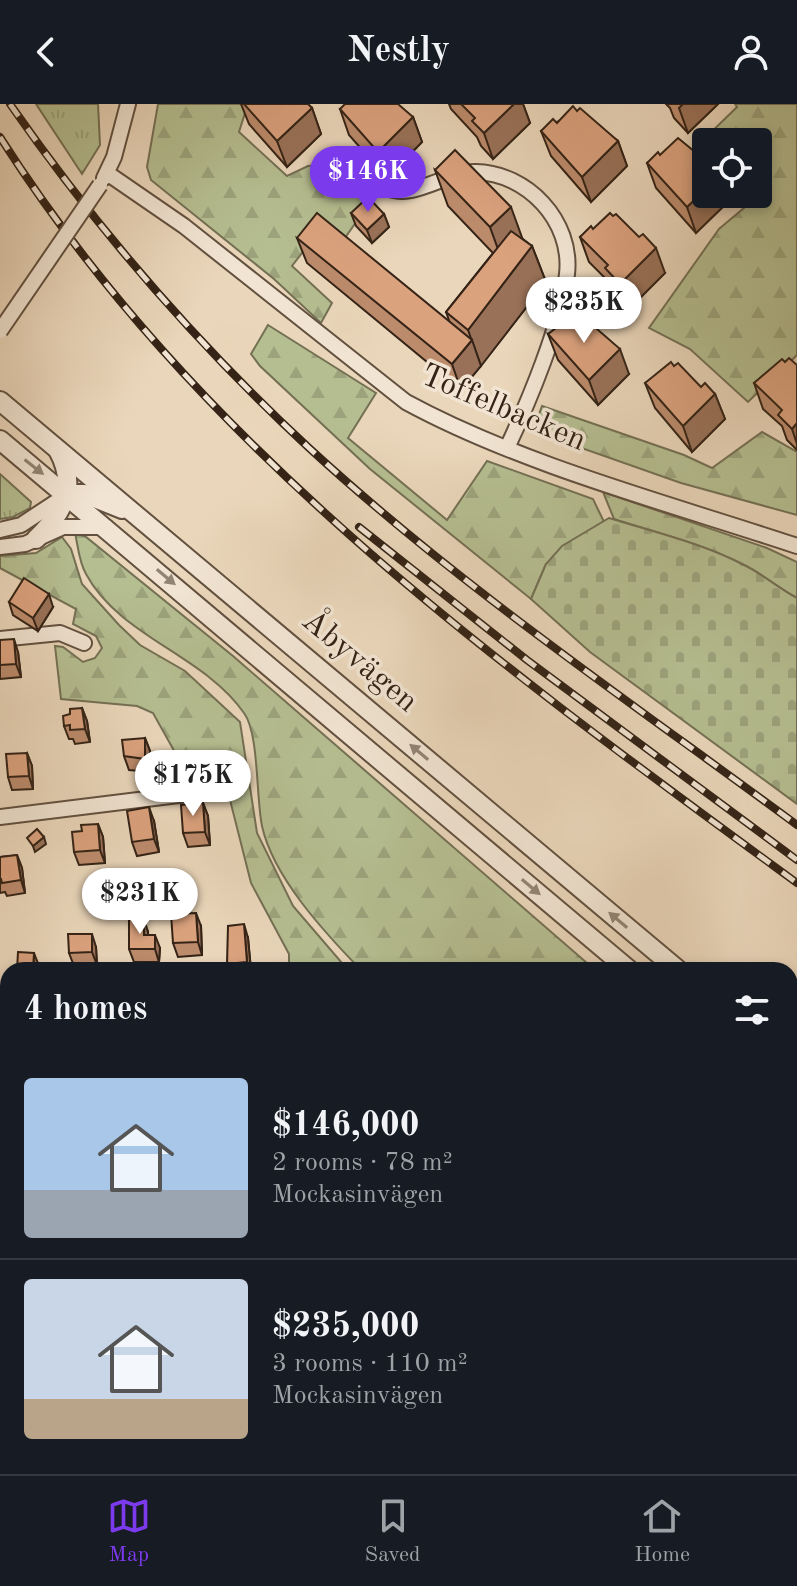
<!DOCTYPE html>
<html lang="en">
<head>
<meta charset="utf-8">
<style>
  body { margin:0; font-family:"Old Standard TT",serif; background:#242831; color:#f1f3f6; height:100vh; display:flex; flex-direction:column; font-size:30px; white-space:nowrap }
  * { box-sizing:border-box; margin:0 }
  p { font-size:26px; color:#9ea1a6 }
  .icon { flex:none; width:44px; height:44px; fill:none; stroke:currentColor; stroke-width:2; stroke-linecap:round; stroke-linejoin:round }
  .map { position:relative; flex:1; overflow:hidden }
  .panel { position:absolute; left:0px; top:858px; width:798px; height:512px; display:flex; flex-direction:column; background:#171b24; border-radius:24px 24px 0 0; box-shadow:0 4px 12px #0003 }
  .panel>* { flex:none }
  .controls { position:absolute; left:692px; top:24px; display:grid; gap:16px }
  .controls a { display:grid; place-items:center; width:80px; height:80px; border-radius:8px; background:#171b24; box-shadow:0 4px 12px #0003; font-size:40px }
  .price { position:absolute; translate:-50% -68px; padding:0 18px; border-radius:28px; background:#fff; color:#222; font-size:26px; line-height:52px; filter:drop-shadow(0 2px 4px #0008) }
  .price::after { content:''; position:absolute; left:50%; top:48px; width:24px; height:18px; margin-left:-12px; background:inherit; clip-path:polygon(0 0,100% 0,50% 100%) }
  .price.on { background:#7c3aed; color:#fff }
  ul { padding:0; list-style:none }
  li { display:flex; align-items:center; gap:24px; height:200px; padding:0 24px }
  li+li { border-top:2px solid #363941 }
  li span { display:grid; place-items:center; flex:none; width:224px; height:160px; border-radius:8px; color:#555 }
  li>.icon { margin-inline-start:auto }
  span .icon { width:96px; height:96px; fill:#fffc; stroke-width:1 }
  li b { font-size:34px }
  h2 { display:flex; justify-content:space-between; align-items:center; height:96px; padding:0 24px; font-size:34px }
  header { display:flex; justify-content:space-between; align-items:center; height:104px; padding:0 24px; background:#171b24; font-size:36px; font-weight:600 }
  .menu { display:flex; justify-content:space-around; align-items:center; height:112px; border-top:2px solid #363941; background:#171b24; font-size:22px; color:#9ea1a6 }
  .menu a { display:grid; justify-items:center; gap:4px }
  .menu .on { color:#7c3aed }
  .map>svg:first-child { display:block }
  .grass { fill:url(#grass-tufts); stroke:#747054; stroke-width:2 }
  .forest { fill:url(#forest-firs); stroke:#747054; stroke-width:2 }
  .cemetery { fill:url(#cemetery-stones); stroke:#747054; stroke-width:2 }
  .lines { fill:none; stroke-linecap:round; stroke-linejoin:round }
  .minor-casing { stroke:#62503f; stroke-width:18 }
  .tertiary-casing { stroke:#62503f; stroke-width:22 }
  .minor { stroke:#f1e4d2; stroke-width:14 }
  .tertiary { stroke:#f1e4d2; stroke-width:18 }
  .rail-casing { stroke:#342316; stroke-width:8 }
  .rail { stroke:#f1e4d2; stroke-width:5; stroke-dasharray:15; stroke-linecap:butt }
  .minor-bridge-casing { stroke:#62503f; stroke-width:18; stroke-linecap:butt }
  .minor-bridge { stroke:#f1e4d2; stroke-width:14 }
  .wall { fill:#bc8b6c; stroke:#342316; stroke-width:2 }
  .shaded-wall { fill:#997158; stroke:#342316; stroke-width:2 }
  .building { fill:#dba27e; stroke:#342316; stroke-width:2 }
  .oneway { fill:#928474 }
  .labels { text-anchor:middle; dominant-baseline:central; stroke-width:7; stroke-linejoin:round; paint-order:stroke }
  .street-label { font-size:32px; fill:#342316; stroke:#f1e4d2 }
</style>
</head>
<body>
<header><svg class="icon" aria-label="back" viewBox="0 0 24 24"><path d="M15 5l-7 7 7 7"/></svg>Nestly<svg class="icon" aria-label="person" viewBox="0 0 24 24"><circle cx="12" cy="8" r="4"/><path d="M4 21q1-7 8-7t8 7"/></svg></header>
<div class="map">
<svg width="797" height="1370" viewBox="0 0 797 1370">
  <defs>
    <pattern id="grass-tufts" width="24" height="20" patternUnits="userSpaceOnUse" patternTransform="scale(2)"><rect width="24" height="20" fill="#b5be91"/><path d="M3 7l-1-3M5 7V3M7 7l1-3M15 17l-1-3M17 17v-4M19 17l1-3" fill="none" stroke="#9ca37c"/></pattern>
    <pattern id="forest-firs" width="22" height="20" patternUnits="userSpaceOnUse" patternTransform="scale(2)"><rect width="22" height="20" fill="#b5be91"/><path d="M5 1l3.5 6h-7zM16 11l3.5 6h-7z" fill="#9ca37c"/></pattern>
    <pattern id="cemetery-stones" width="16" height="16" patternUnits="userSpaceOnUse" patternTransform="scale(2)"><rect width="16" height="16" fill="#b5be91"/><path d="M2 7V4a2 2 0 0 1 4 0v3zM10 15v-3a2 2 0 0 1 4 0v3z" fill="#9ca37c"/></pattern>
  </defs>
  <rect width="100%" height="100%" fill="#ead6ba"/>
  <filter id="stains"><feTurbulence type="fractalNoise" baseFrequency=".0025" numOctaves="4"/><feColorMatrix values="0 0 0 0 .2 0 0 0 0 .09 0 0 0 0 .02 0 0 0 .5 -.17"/></filter>
  <radialGradient id="worn" r=".72"><stop offset=".6" stop-color="#630" stop-opacity="0"/><stop offset="1" stop-color="#630" stop-opacity=".3"/></radialGradient>
  <g class="grass">
    <polygon points="36,0 98,0 100,41 82,70"/>
    <polygon points="0,370 31,398 30,404 13,413 0,415"/>
  </g>
  <g class="forest">
    <polygon points="158,0 254,0 245,9 239,28 287,72 308,62 353,57 378,87 342,138 322,123 292,162 332,199 321,219 274,175 151,76 147,63"/>
    <polygon points="735,0 797,0 797,251 748,298 690,245 649,224 719,125 751,98 745,90 758,90 758,38 706,38 706,46 700,39 737,3"/>
    <polygon points="268,221 376,289 348,334 447,416 487,357 593,395 605,420 546,460 531,495 370,365 260,262 251,250"/>
    <polygon points="542,302 684,351 712,364 762,328 797,348 797,411 681,379 533,327"/>
    <path d="M603,388l164,56 30,14v36c-19,-10 -35,-24 -53,-33 -41,-21 -87,-32 -130,-46z"/>
    <path d="M75,429l11,4 147,119 362,314h-234c-36,-37 -88,-93 -99,-144 -6,-29 -3,-93 -18,-113 -40,-58 -124,-76 -158,-139 -7,-12 -8,-28 -11,-41z"/>
    <path d="M62,433l9,12 11,35 37,41 21,20 45,26 55,51 17,111 36,73 55,64h-59v-16l-38,-71 -21,-83 3,-32 -6,-11c-21,-1 -24,8 -36,24l-38,-68 -16,-7 -76,-7 -6,-53 8,1 20,15 12,-4 7,-10 -6,-12 -23,-12 3,-15 -76,-41v-12l36,-3z"/>
    <polygon points="790,1026 797,1033 797,1140 790,1139"/>
    <polygon points="790,1181 797,1181 797,1359 790,1344"/>
  </g>
  <path class="cemetery" d="M609,414c45,14 93,25 135,47 19,9 34,23 53,33v206l-207,-152 -59,-53 15,-35 16,-18z"/>
  <g class="lines">
    <defs>
      <g id="minor">
        <path d="M107,69l77,53 222,176c116,63 265,102 391,144"/>
        <polyline points="104,74 114,53 128,0"/>
        <path d="M388,84c26,12 59,-17 88,-16 51,1 97,49 91,102 -6,51 -38,127 -60,174"/>
        <polyline points="0,426 21,421 68,390"/>
        <polyline points="0,443 25,440 63,423 106,423"/>
        <polyline points="0,535 60,529 84,539"/>
        <polyline points="0,713 195,689 215,678"/>
        <path d="M0,897c6,45 7,86 0,131"/>
        <polyline points="0,1170 8,1171"/>
        <polyline points="785,1362 787,1370"/>
        <polyline points="54,1370 85,1362"/>
        <polyline points="289,1370 290,1362"/>
        <polyline points="447,1370 450,1362"/>
      </g>
      <g id="tertiary">
        <polyline points="0,297 678,866"/>
        <polyline points="0,336 629,866"/>
        <polyline points="68,390 85,390 122,405"/>
        <path d="M36,435c28,-27 42,-52 22,-89"/>
        <polyline points="790,967 797,974"/>
        <polyline points="790,1010 797,1017"/>
        <polyline points="790,1149 797,1149"/>
        <polyline points="790,1167 797,1167"/>
      </g>
    </defs>
    <use href="#minor" class="minor-casing"/>
    <use href="#tertiary" class="tertiary-casing"/>
    <use href="#minor" class="minor"/>
    <use href="#tertiary" class="tertiary"/>
    <defs>
      <g id="rail">
        <path d="M10,0c87,125 186,239 298,343 151,139 324,256 489,378"/>
        <path d="M0,33c199,313 502,530 797,746"/>
        <polyline points="359,423 527,556 797,756"/>
      </g>
    </defs>
    <use href="#rail" class="rail-casing"/>
    <use href="#rail" class="rail"/>
    <defs>
      <polyline id="minor-bridge" points="0,227 100,81"/>
    </defs>
    <use href="#minor-bridge" class="minor-bridge-casing"/>
    <use href="#minor-bridge" class="minor-bridge"/>
  </g>
  <g class="wall">
    <polygon points="241,0 308,0 312,4 321,30 287,63 249,20"/>
    <polygon points="449,0 523,0 530,19 493,55 481,42 477,33 451,5"/>
    <polygon points="666,0 718,0 688,29 674,14 670,4"/>
    <polygon points="340,5 413,13 422,38 387,74 349,31"/>
    <polygon points="577,7 618,37 627,62 591,98 551,52 541,27"/>
    <polygon points="660,51 731,95 696,129 656,84 647,59"/>
    <polygon points="435,66 532,142 546,178 461,286 307,159 297,134 450,219 446,208 493,149 448,102"/>
    <polygon points="351,109 384,110 389,123 372,139 356,122"/>
    <polygon points="593,125 665,169 629,205 614,190 611,180 589,158 580,133"/>
    <polygon points="548,230 629,270 598,301 558,256"/>
    <polygon points="785,258 797,261 797,346 787,336 782,322 763,305 754,279"/>
    <polygon points="674,262 701,283 715,290 725,315 692,348 655,304 645,279"/>
    <polygon points="9,498 53,503 38,527 13,511"/>
    <polygon points="0,536 18,548 21,573 0,575"/>
    <polygon points="82,604 87,617 90,638 75,640 73,635 69,635 64,622 70,610"/>
    <polygon points="145,634 150,647 150,668 129,666 124,652"/>
    <polygon points="27,649 32,662 33,685 12,686 8,673"/>
    <polygon points="203,699 208,712 210,741 188,743 183,729"/>
    <polygon points="154,717 159,748 137,752 132,738"/>
    <polygon points="98,720 103,733 105,759 79,761 74,748 82,727"/>
    <polygon points="17,751 22,764 25,789 7,792 5,788 0,789 0,753"/>
    <polygon points="201,822 202,851 178,853 173,839"/>
    <polygon points="148,828 148,831 160,844 159,858 134,858 129,845"/>
    <polygon points="248,834 251,866 229,866 227,860"/>
    <polygon points="96,843 97,861 74,862 69,849"/>
    <polygon points="8,1019 8,1082 5,1082 0,1068 0,1054"/>
    <polygon points="0,1114 8,1114 8,1150 0,1148"/>
    <polygon points="0,1179 8,1180 8,1213 0,1212"/>
    <polygon points="8,1312 8,1355 5,1357 0,1345 0,1313"/>
    <polygon points="310,1362 335,1362 336,1370 313,1370"/>
    <polygon points="384,1362 410,1362 410,1369 387,1369"/>
    <polygon points="519,1362 569,1362 569,1364 567,1370 522,1370"/>
    <polygon points="731,1362 769,1362 770,1363 767,1370 750,1370"/>
  </g>
  <g class="shaded-wall">
    <polygon points="514,0 523,0 530,19 493,55 484,29"/>
    <polygon points="683,0 718,0 688,29 679,4"/>
    <polygon points="312,4 321,30 287,63 277,37"/>
    <polygon points="413,13 422,38 387,74 378,48"/>
    <polygon points="618,37 627,62 591,98 582,73"/>
    <polygon points="706,85 706,90 729,90 731,95 696,129 687,103"/>
    <polygon points="511,103 524,139 503,159 490,123"/>
    <polygon points="384,110 389,123 372,139 367,126"/>
    <polygon points="532,142 546,178 481,262 468,226"/>
    <polygon points="656,144 665,169 629,205 620,180"/>
    <polygon points="472,236 481,262 461,286 452,260"/>
    <polygon points="620,245 629,270 598,301 589,276"/>
    <polygon points="715,290 725,315 692,348 683,322"/>
    <polygon points="797,319 797,340 792,325"/>
    <polygon points="49,490 53,503 38,527 33,514"/>
    <polygon points="14,535 18,548 21,573 16,560"/>
    <polygon points="82,604 87,617 90,638 85,625"/>
    <polygon points="145,634 150,647 150,668 145,655"/>
    <polygon points="27,649 32,662 33,685 29,672"/>
    <polygon points="203,699 208,712 210,741 205,728"/>
    <polygon points="149,703 154,717 159,748 154,735"/>
    <polygon points="98,720 103,733 105,759 100,746"/>
    <polygon points="44,733 46,740 35,748 33,742"/>
    <polygon points="17,751 22,764 25,789 21,776"/>
    <polygon points="196,809 201,822 202,851 198,838"/>
    <polygon points="144,815 148,828 149,844 144,831"/>
    <polygon points="244,820 248,834 251,866 250,866 247,858"/>
    <polygon points="92,830 96,843 97,861 92,848"/>
    <polygon points="155,831 160,844 159,858 155,845"/>
    <polygon points="34,849 39,862 39,866 33,866"/>
    <polygon points="565,1362 569,1362 569,1364 567,1370 562,1370"/>
    <polygon points="765,1362 770,1363 767,1370 762,1370"/>
  </g>
  <g class="building">
    <polygon points="244,0 308,0 312,4 277,37"/>
    <polygon points="345,0 398,0 413,13 378,48 340,5"/>
    <polygon points="461,0 514,0 484,29 472,17 475,14"/>
    <polygon points="573,2 577,7 580,4 618,37 582,73 541,27 553,15 557,19"/>
    <polygon points="678,34 706,57 706,85 687,103 647,59 658,48 660,51"/>
    <polygon points="455,46 511,103 490,123 435,66"/>
    <polygon points="368,93 384,110 367,126 351,109"/>
    <polygon points="317,109 472,236 452,260 297,134"/>
    <polygon points="610,109 613,112 616,110 639,133 643,130 656,144 620,180 605,164 608,161 580,133 591,122 593,125"/>
    <polygon points="511,127 532,142 468,226 446,208"/>
    <polygon points="575,210 579,213 581,211 620,245 589,276 548,230"/>
    <polygon points="789,254 797,261 797,319 792,325 778,311 782,306 754,279 782,255 785,258"/>
    <polygon points="671,258 674,262 678,259 701,283 705,279 715,290 683,322 645,279"/>
    <polygon points="24,474 49,490 33,514 9,498"/>
    <polygon points="14,535 16,560 0,561 0,536"/>
    <polygon points="82,604 85,625 70,626 70,621 64,622 63,612 70,610 70,605"/>
    <polygon points="145,634 145,655 124,652 122,636"/>
    <polygon points="27,649 29,672 8,673 6,650"/>
    <polygon points="203,699 205,728 183,729 181,701"/>
    <polygon points="149,703 154,735 132,738 127,707"/>
    <polygon points="98,720 100,746 74,748 72,728 82,727 81,721"/>
    <polygon points="37,725 44,733 33,742 27,734"/>
    <polygon points="17,751 21,776 2,779 1,775 0,775 0,753"/>
    <polygon points="196,809 198,838 173,839 171,810"/>
    <polygon points="129,815 144,815 144,831 155,831 155,845 129,845"/>
    <polygon points="244,820 247,858 227,860 228,822"/>
    <polygon points="68,830 92,830 92,848 69,849"/>
    <polygon points="18,848 34,849 33,866 17,866"/>
    <polygon points="8,1019 8,1064 0,1063 0,1054"/>
    <polygon points="0,1114 8,1114 8,1138 0,1136"/>
    <polygon points="0,1179 8,1180 8,1200 0,1200"/>
    <polygon points="7,1310 8,1340 0,1343 0,1313"/>
    <polygon points="242,1362 259,1362 260,1370 242,1370"/>
    <polygon points="526,1362 553,1362 557,1364 554,1370 545,1370"/>
    <polygon points="553,1362 565,1362 562,1370 560,1370 557,1364"/>
    <polygon points="603,1362 681,1362 699,1370 614,1370 602,1365"/>
    <polygon points="744,1362 765,1362 762,1369"/>
  </g>
  <defs><path id="oneway-solid" d="M-6-.8H1V-3.2L6.5 0L1 3.2V.8H-6Z" transform="scale(2)"/></defs>
  <g class="oneway">
    <use href="#oneway-solid" transform="translate(34 363) rotate(38)"/>
    <use href="#oneway-solid" transform="translate(166 473) rotate(40)"/>
    <use href="#oneway-solid" transform="translate(419 648) rotate(-140)"/>
    <use href="#oneway-solid" transform="translate(531 783) rotate(40)"/>
    <use href="#oneway-solid" transform="translate(618 816) rotate(-140)"/>
  </g>
  <g class="labels">
    <g class="street-label">
      <text transform="translate(503 305) rotate(23)">Toffelbacken</text>
      <text transform="translate(359 558) rotate(40)">Åbyvägen</text>
    </g>
  </g>
  <rect width="100%" height="100%" filter="url(#stains)"/>
  <rect width="100%" height="100%" fill="url(#worn)"/>
</svg>
<div class="controls">
<a><svg class="icon" aria-label="locate" viewBox="0 0 24 24"><circle cx="12" cy="12" r="6"/><path d="M12 2v4M12 18v4M2 12h4M18 12h4"/></svg></a>
</div>
<b class="price on" style="left:368px;top:110px">$146K</b>
<b class="price" style="left:584px;top:241px">$235K</b>
<b class="price" style="left:193px;top:714px">$175K</b>
<b class="price" style="left:140px;top:832px">$231K</b>
<section class="panel">
<h2>4 homes<svg class="icon" aria-label="filters" viewBox="0 0 24 24"><path d="M4 7h16M4 17h16"/><circle cx="9" cy="7" r="2"/><circle cx="15" cy="17" r="2"/></svg></h2>
<ul>
<li><span style="background:linear-gradient(#a9c7e8 70%,#9aa5b1 0)"><svg class="icon" aria-label="home" viewBox="0 0 24 24"><path d="M3 11l9-7 9 7M6 9v11h12V9"/></svg></span><div><b>$146,000</b><p>2 rooms · 78 m²</p><p>Mockasinvägen</p></div></li>
<li><span style="background:linear-gradient(#c9d6e8 75%,#b9a48a 0)"><svg class="icon" aria-label="home" viewBox="0 0 24 24"><path d="M3 11l9-7 9 7M6 9v11h12V9"/></svg></span><div><b>$235,000</b><p>3 rooms · 110 m²</p><p>Mockasinvägen</p></div></li>
</ul>
</section>
</div>
<nav class="menu">
<a class="on"><svg class="icon" aria-label="map" viewBox="0 0 24 24"><path d="M3 6l6-2 6 2 6-2v14l-6 2-6-2-6 2zM9 4v14M15 6v14"/></svg>Map</a>
<a><svg class="icon" aria-label="saved" viewBox="0 0 24 24"><path d="M7 4h10v16l-5-4-5 4z"/></svg>Saved</a>
<a><svg class="icon" aria-label="home" viewBox="0 0 24 24"><path d="M3 11l9-7 9 7M6 9v11h12V9"/></svg>Home</a>
</nav>
</body>
</html>
